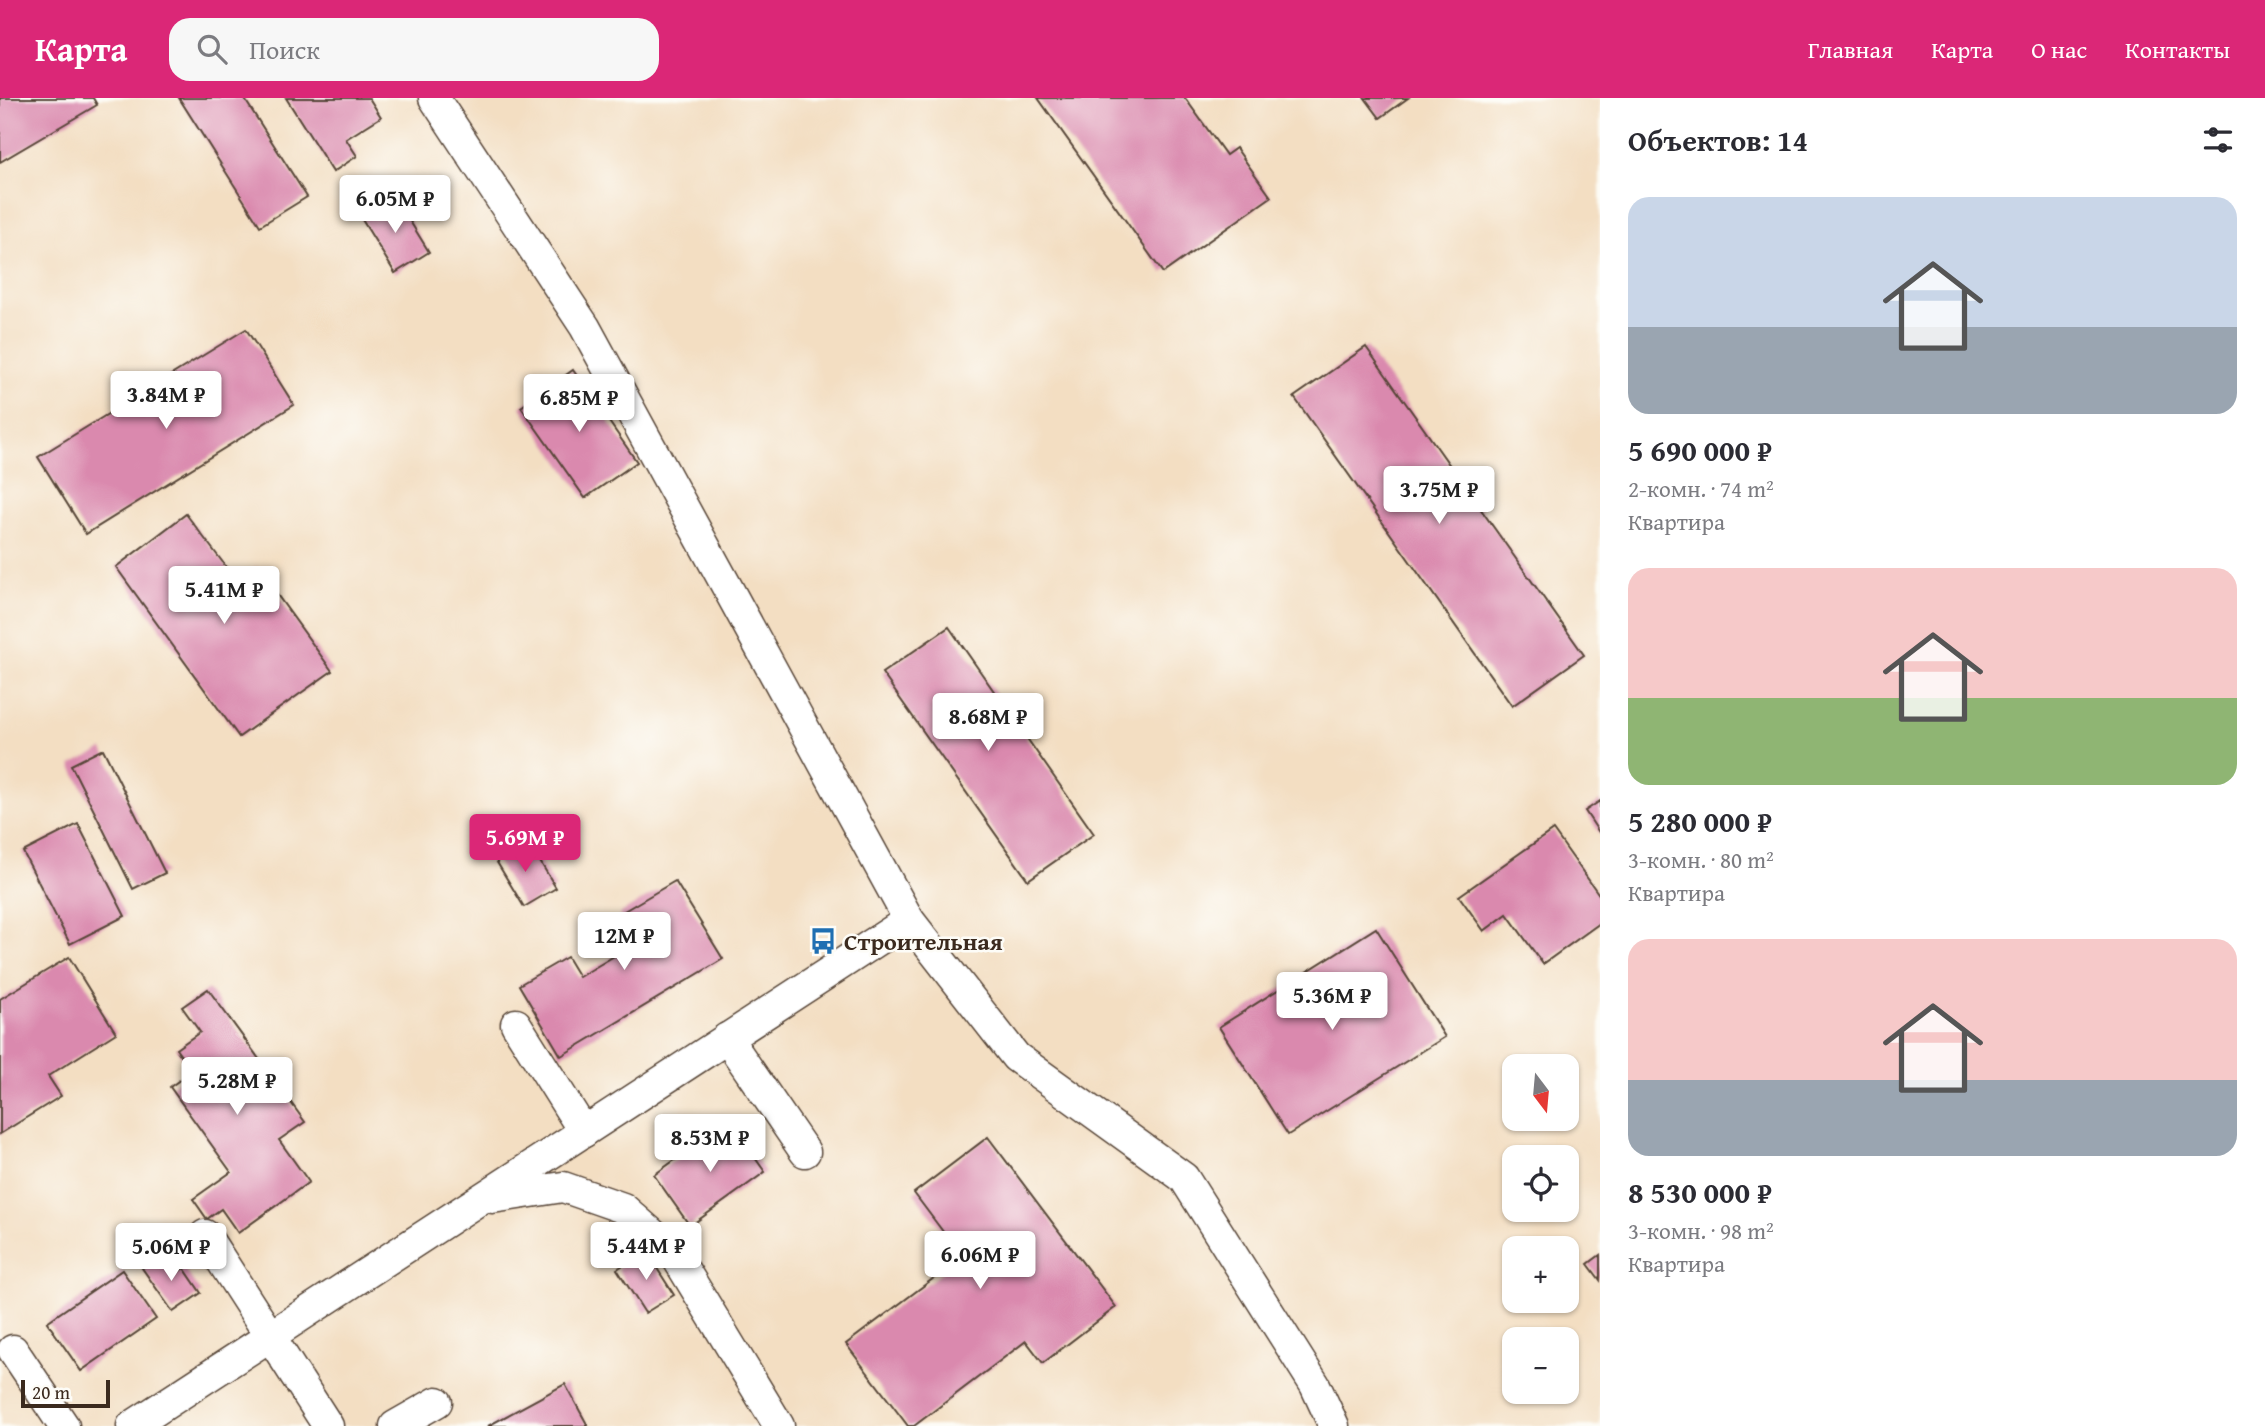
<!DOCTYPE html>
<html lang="ru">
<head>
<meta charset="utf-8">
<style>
  body { margin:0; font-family:"Gentium Book Plus",serif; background:#f7f7f7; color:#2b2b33; height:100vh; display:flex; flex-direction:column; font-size:26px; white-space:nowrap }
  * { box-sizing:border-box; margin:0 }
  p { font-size:23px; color:#7c7c81 }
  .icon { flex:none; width:38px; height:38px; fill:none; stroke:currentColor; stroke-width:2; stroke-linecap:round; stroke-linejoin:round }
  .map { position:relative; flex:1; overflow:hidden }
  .drawer { display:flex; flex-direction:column; background:#fff; width:665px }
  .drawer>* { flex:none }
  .needle { width:46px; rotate:164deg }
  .buttons { position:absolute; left:1502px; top:956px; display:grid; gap:14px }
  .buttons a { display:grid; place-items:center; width:77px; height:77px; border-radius:14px; background:#fff; box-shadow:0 2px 5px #0004; font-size:35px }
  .scale { position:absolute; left:21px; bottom:18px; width:89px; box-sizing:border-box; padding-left:7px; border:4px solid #3b2a1e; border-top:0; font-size:19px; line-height:24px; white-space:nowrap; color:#3b2a1e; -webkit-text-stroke:5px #fdfcf7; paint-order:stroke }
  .price { position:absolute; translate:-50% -60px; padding:0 16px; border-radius:7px; background:#fff; color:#222; font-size:23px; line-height:46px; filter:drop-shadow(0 2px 4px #0008) }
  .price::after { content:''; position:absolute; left:50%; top:42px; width:21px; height:16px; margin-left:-10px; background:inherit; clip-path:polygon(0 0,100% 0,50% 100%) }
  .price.on { background:#db2777; color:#fff }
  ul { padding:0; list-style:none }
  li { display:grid; align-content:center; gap:14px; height:371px; padding:0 28px }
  li span { display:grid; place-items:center; height:217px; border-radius:21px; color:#555 }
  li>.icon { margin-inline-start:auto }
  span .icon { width:126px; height:126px; fill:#fffc; stroke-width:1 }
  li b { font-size:30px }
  h2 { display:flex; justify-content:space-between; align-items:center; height:84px; padding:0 28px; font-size:30px }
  header { display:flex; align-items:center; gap:42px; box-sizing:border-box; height:98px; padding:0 35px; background:#db2777; color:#fff }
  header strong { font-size:33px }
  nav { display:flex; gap:38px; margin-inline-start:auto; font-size:24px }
  .search { width:490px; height:63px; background:#f7f7f7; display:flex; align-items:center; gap:18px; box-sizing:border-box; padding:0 24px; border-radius:21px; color:#7c7c81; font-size:26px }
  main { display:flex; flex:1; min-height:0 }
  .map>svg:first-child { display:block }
  .building { fill:#da89ae }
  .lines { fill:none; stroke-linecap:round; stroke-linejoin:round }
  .minor-casing { stroke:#574537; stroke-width:33 }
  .minor { stroke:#fff; stroke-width:30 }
  .labels { text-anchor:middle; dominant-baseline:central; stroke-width:5; stroke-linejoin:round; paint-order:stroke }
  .poi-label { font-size:24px; font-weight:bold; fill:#3b2a1e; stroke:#fdfcf7; text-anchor:start }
</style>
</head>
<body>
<header>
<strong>Карта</strong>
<div class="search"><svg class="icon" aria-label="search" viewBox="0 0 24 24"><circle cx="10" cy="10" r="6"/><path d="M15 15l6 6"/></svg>Поиск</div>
<nav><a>Главная</a><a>Карта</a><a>О нас</a><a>Контакты</a></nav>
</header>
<main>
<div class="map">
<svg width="1600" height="1328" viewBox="0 0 1600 1328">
  <rect width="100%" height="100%" fill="#fdfcf7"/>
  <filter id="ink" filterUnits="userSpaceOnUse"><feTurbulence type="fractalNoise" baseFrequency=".0143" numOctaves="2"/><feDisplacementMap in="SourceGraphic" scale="14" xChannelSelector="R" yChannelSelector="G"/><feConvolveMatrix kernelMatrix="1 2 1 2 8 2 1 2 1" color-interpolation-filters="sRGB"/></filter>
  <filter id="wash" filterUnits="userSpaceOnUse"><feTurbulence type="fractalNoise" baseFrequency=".00686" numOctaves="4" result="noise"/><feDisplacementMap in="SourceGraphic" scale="28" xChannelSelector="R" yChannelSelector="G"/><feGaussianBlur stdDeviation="1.57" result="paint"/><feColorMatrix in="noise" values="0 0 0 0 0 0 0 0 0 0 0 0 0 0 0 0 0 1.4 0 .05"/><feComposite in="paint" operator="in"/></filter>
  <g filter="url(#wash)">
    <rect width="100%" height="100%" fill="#f3dec2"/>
    <g id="blocks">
      <g class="building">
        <polygon points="0,0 93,0 97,7 0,64"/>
        <polygon points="179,0 244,0 307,99 260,128"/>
        <polygon points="286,0 369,0 381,19 346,41 357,58 333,74"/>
        <polygon points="1038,0 1185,0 1226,57 1236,50 1271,99 1163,175"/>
        <polygon points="1365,0 1408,0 1380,20"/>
        <polygon points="395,99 429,154 395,175 361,120"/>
        <polygon points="246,231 294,307 86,436 38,359"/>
        <polygon points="1366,249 1584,557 1512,608 1294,299"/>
        <polygon points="573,272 637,364 585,400 521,309"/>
        <polygon points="186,416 237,483 257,469 332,573 239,639 116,469"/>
        <polygon points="949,529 1094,736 1028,782 882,575"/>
        <polygon points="103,651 165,775 133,791 71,667"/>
        <polygon points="1600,703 1600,736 1585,713"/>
        <polygon points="78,726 125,818 70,846 23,754"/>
        <polygon points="1553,732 1600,798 1600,825 1543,866 1507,816 1484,833 1459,798"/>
        <polygon points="527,742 556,790 524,809 495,761"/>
        <polygon points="675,783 723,861 561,958 519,887 567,859 579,879 636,845 619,816"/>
        <polygon points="1376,830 1445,939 1288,1037 1219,929"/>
        <polygon points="69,859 116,935 48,978 61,998 0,1036 0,901"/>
        <polygon points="208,891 305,1024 279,1042 309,1084 238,1135 221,1111 207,1121 193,1101 231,1074 170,989 192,973 176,951 200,934 182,909"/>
        <polygon points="729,1023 765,1074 690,1128 654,1077"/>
        <polygon points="988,1039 1116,1209 1043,1265 1026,1243 914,1328 908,1328 846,1246 962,1159 914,1095"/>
        <polygon points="646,1153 674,1197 645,1215 617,1171"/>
        <polygon points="161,1157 175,1176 184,1170 201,1195 173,1214 142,1170"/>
        <polygon points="1600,1157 1600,1182 1588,1166"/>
        <polygon points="122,1172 156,1221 81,1273 47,1224"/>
        <polygon points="565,1286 588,1328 488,1328"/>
      </g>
    </g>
  </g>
  <g filter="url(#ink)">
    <use href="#blocks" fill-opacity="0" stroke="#574537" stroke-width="2"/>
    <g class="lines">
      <defs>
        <g id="minor">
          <polyline points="434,0 585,229 909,822 1016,959 1184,1080 1315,1287 1334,1328"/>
          <polyline points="516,926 584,1034"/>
          <polyline points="727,940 805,1054"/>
          <polyline points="492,1100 563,1089 623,1110 674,1155 779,1328"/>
          <polyline points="205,1137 328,1328"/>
          <polyline points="13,1252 64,1328"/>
          <polyline points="132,1328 909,822"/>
          <polyline points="395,1328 437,1304"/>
        </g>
      </defs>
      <use href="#minor" class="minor-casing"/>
      <use href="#minor" class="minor"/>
    </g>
  </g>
  <defs>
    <symbol id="bus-bare" viewBox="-9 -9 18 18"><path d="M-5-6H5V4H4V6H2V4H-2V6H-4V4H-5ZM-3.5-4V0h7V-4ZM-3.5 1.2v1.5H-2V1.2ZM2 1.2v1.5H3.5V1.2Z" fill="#1f6fb2" stroke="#fdfcf7" stroke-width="2.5" paint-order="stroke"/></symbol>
  </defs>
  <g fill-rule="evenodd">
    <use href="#bus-bare" x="804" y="824" width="38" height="38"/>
  </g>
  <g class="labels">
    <g class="poi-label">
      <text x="844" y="843">Строительная</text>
    </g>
  </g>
</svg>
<div class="buttons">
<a><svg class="needle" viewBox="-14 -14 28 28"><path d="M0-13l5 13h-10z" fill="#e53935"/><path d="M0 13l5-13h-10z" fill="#7c7c81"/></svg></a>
<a><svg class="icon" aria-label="locate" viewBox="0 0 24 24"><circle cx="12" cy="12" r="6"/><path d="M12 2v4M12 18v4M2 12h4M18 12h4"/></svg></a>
<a>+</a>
<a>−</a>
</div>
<div class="scale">20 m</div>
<b class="price" style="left:395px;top:137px">6.05M ₽</b>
<b class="price" style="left:166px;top:333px">3.84M ₽</b>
<b class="price" style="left:579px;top:336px">6.85M ₽</b>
<b class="price" style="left:1439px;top:428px">3.75M ₽</b>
<b class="price" style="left:224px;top:528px">5.41M ₽</b>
<b class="price" style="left:988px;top:655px">8.68M ₽</b>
<b class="price on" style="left:525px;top:776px">5.69M ₽</b>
<b class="price" style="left:624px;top:874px">12M ₽</b>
<b class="price" style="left:1332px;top:934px">5.36M ₽</b>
<b class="price" style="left:237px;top:1019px">5.28M ₽</b>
<b class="price" style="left:710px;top:1076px">8.53M ₽</b>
<b class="price" style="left:646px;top:1184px">5.44M ₽</b>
<b class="price" style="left:171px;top:1185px">5.06M ₽</b>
<b class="price" style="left:980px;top:1193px">6.06M ₽</b>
</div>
<section class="drawer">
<h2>Объектов: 14<svg class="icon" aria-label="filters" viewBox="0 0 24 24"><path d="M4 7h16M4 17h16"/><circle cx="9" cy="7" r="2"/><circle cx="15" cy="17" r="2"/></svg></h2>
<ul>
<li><span style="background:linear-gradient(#c9d6e8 60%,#9aa5b1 0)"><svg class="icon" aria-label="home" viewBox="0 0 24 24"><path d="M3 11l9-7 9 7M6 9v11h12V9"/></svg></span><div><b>5 690 000 ₽</b><p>2-комн. · 74 m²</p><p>Квартира</p></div></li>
<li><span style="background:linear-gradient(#f6c9c9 60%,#8fb573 0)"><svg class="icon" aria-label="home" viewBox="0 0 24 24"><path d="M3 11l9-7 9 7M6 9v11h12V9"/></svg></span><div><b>5 280 000 ₽</b><p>3-комн. · 80 m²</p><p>Квартира</p></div></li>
<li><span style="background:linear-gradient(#f6c9c9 65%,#9aa5b1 0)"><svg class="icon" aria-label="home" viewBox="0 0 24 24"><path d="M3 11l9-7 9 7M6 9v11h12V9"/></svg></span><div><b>8 530 000 ₽</b><p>3-комн. · 98 m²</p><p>Квартира</p></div></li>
</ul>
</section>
</main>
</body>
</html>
